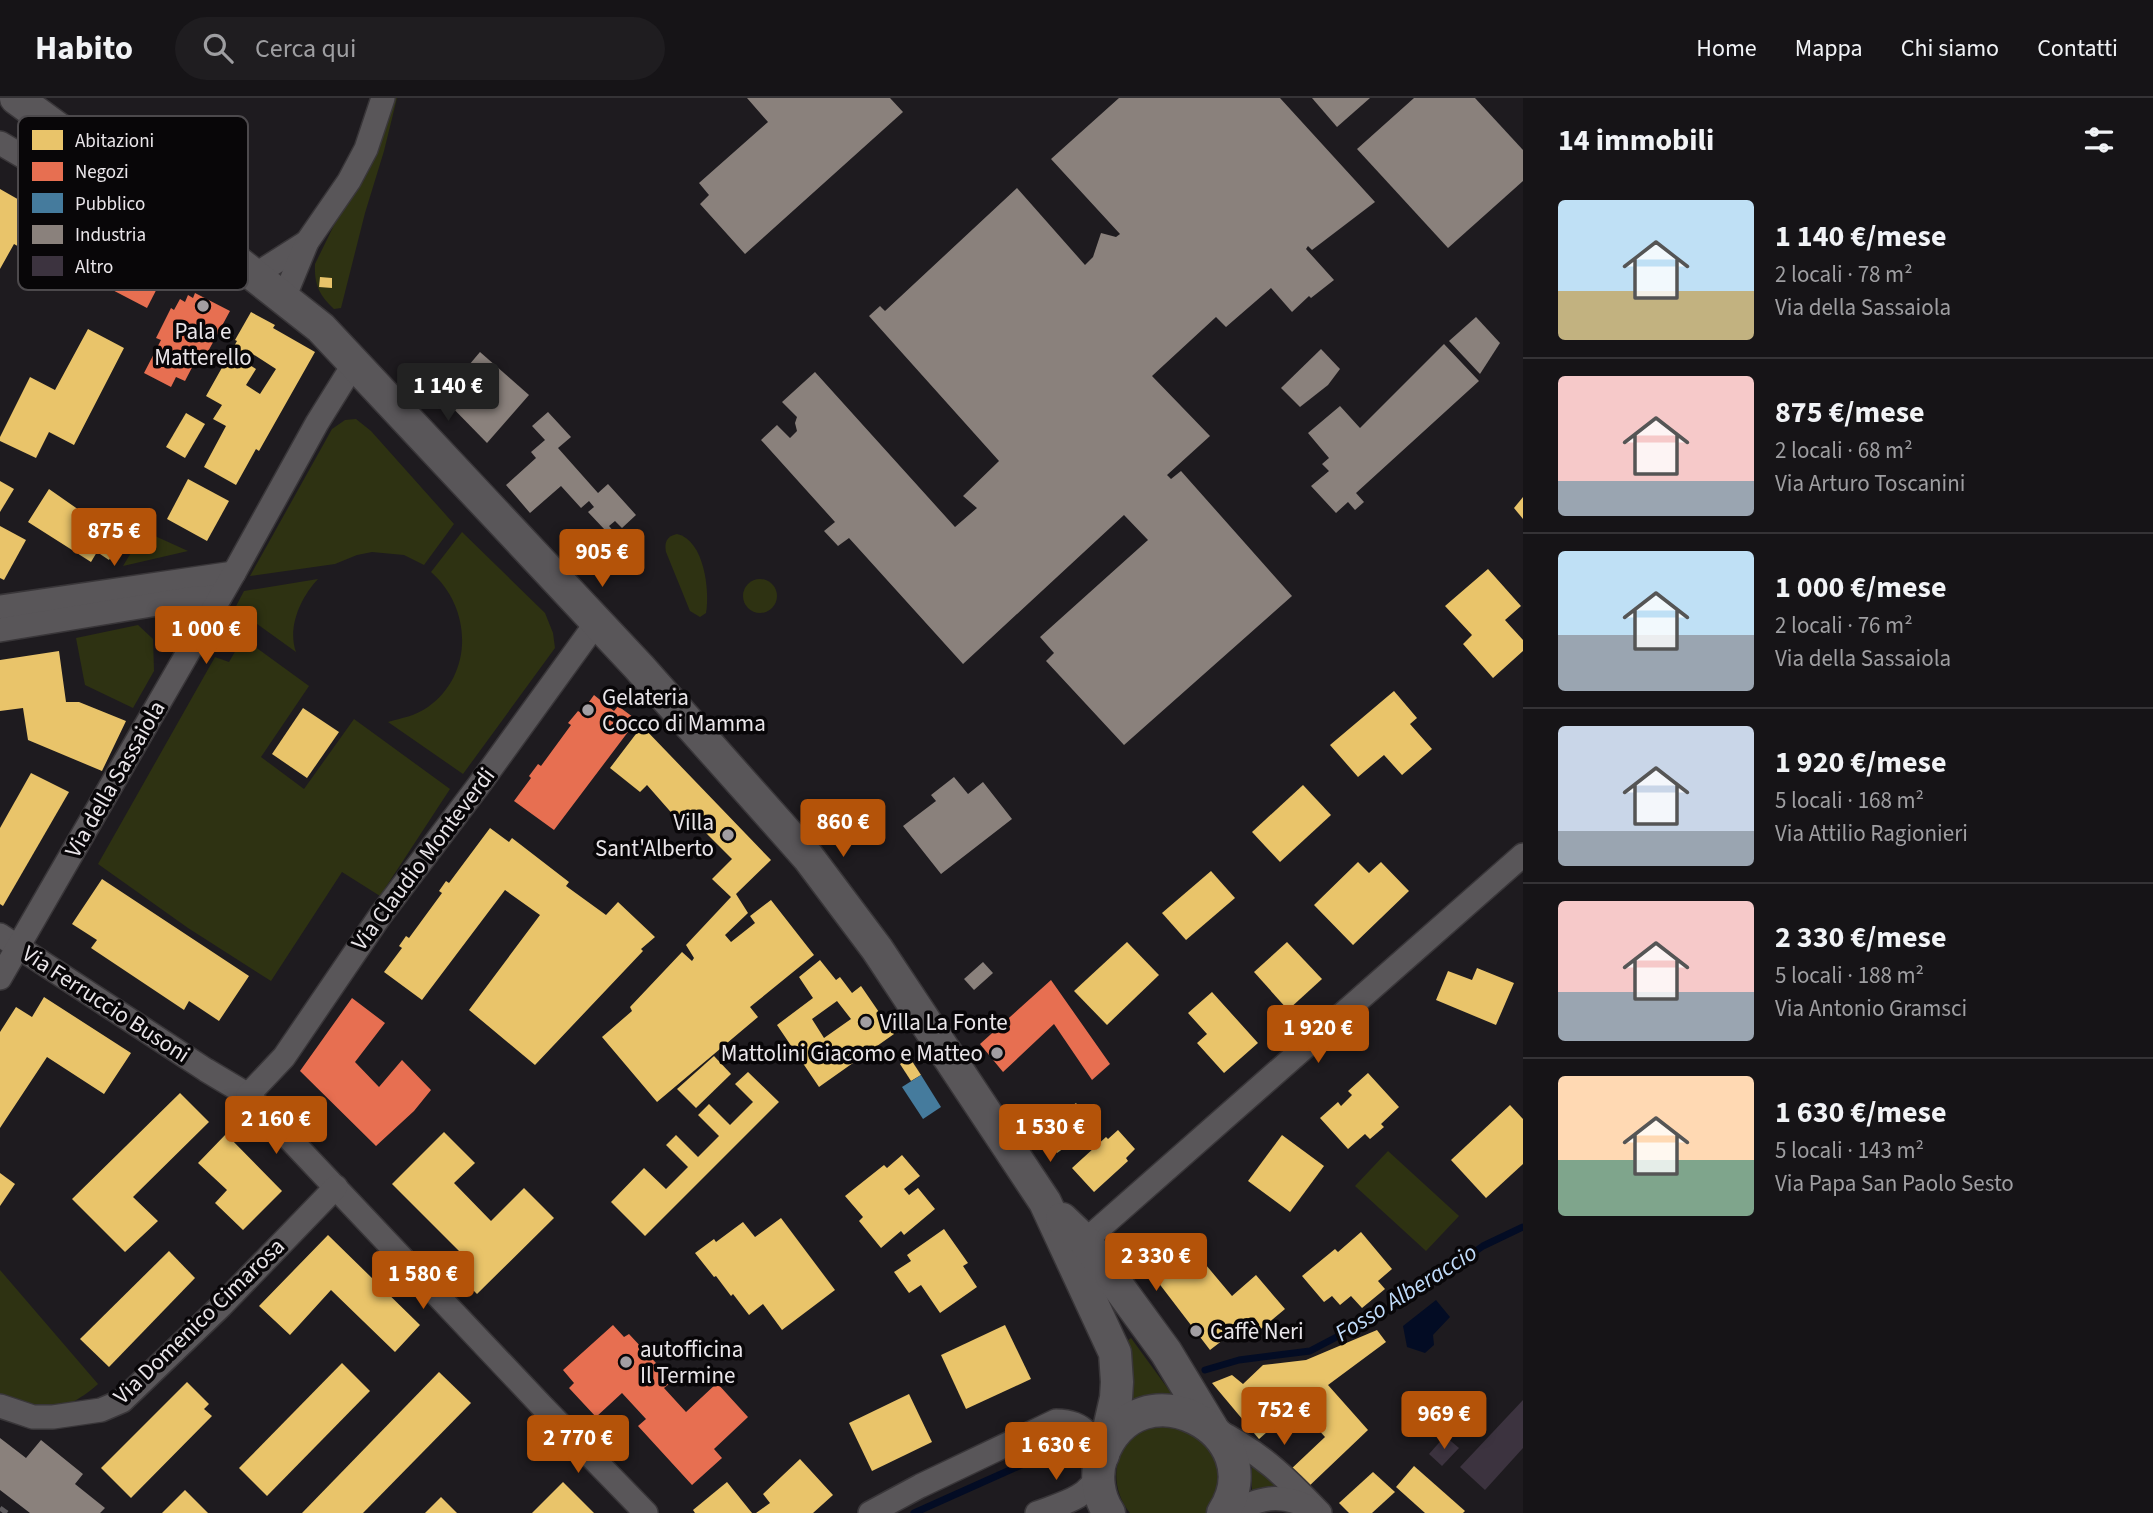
<!DOCTYPE html>
<html lang="it">
<head>
<meta charset="utf-8">
<style>
  body { margin:0; font-family:"Source Sans 3",sans-serif; background:#1f1d20; color:#f1f3f6; height:100vh; display:flex; flex-direction:column; font-size:26px; white-space:nowrap }
  * { box-sizing:border-box; margin:0 }
  p { font-size:23px; color:#9e9ea1 }
  .icon { flex:none; width:38px; height:38px; fill:none; stroke:currentColor; stroke-width:2; stroke-linecap:round; stroke-linejoin:round }
  .map { position:relative; flex:1; overflow:hidden }
  .details { display:flex; flex-direction:column; background:#161417; width:630px }
  .details>* { flex:none }
  .price { position:absolute; translate:-50% -60px; padding:0 16px; border-radius:7px; background:#b45309; color:#fff; font-size:23px; line-height:46px; filter:drop-shadow(0 2px 4px #0008) }
  .price::after { content:''; position:absolute; left:50%; top:42px; width:21px; height:16px; margin-left:-10px; background:inherit; clip-path:polygon(0 0,100% 0,50% 100%) }
  .price.on { background:#222; color:#fff }
  ul { padding:0; list-style:none }
  li { display:flex; align-items:center; gap:21px; height:175px; padding:0 35px }
  li+li { border-top:2px solid #353336 }
  li span { display:grid; place-items:center; flex:none; width:196px; height:140px; border-radius:7px; color:#555 }
  li>.icon { margin-inline-start:auto }
  span .icon { width:84px; height:84px; fill:#fffc; stroke-width:1 }
  li b { font-size:30px }
  h2 { display:flex; justify-content:space-between; align-items:center; height:84px; padding:0 35px; font-size:30px }
  header { display:flex; align-items:center; gap:42px; box-sizing:border-box; height:98px; padding:0 35px; background:#161417; border-bottom:2px solid #353336 }
  header strong { font-size:33px }
  nav { display:flex; gap:38px; margin-inline-start:auto; font-size:24px }
  .search { width:490px; height:63px; background:#1f1d20; display:flex; align-items:center; gap:18px; box-sizing:border-box; padding:0 24px; border-radius:38px; color:#9e9ea1; font-size:26px }
  main { display:flex; flex:1; min-height:0 }
  .map>svg:first-child { display:block }
  .green { fill:#2e3212 }
  .water { fill:#030c24 }
  .homes { fill:#e9c46a; fill-rule:evenodd }
  .shops { fill:#e76f51 }
  .public { fill:#457b9d }
  .industry { fill:#8a817c }
  .lines { fill:none; stroke-linecap:round; stroke-linejoin:round }
  .stream { stroke:#030c24; stroke-width:7 }
  .building { fill:#3c333f }
  .street-casing { stroke:#393639; stroke-width:26 }
  .secondary-casing { stroke:#393639; stroke-width:35 }
  .street { stroke:#595659; stroke-width:23 }
  .secondary { stroke:#595659; stroke-width:32 }
  .rail { stroke:#5e5b5e; stroke-width:5; stroke-dasharray:12 12; stroke-linecap:butt }
  .poi-dot { fill:#a29ea2; stroke:#080608; stroke-width:2.5 }
  .labels { text-anchor:middle; dominant-baseline:central; stroke-width:7; stroke-linejoin:round; paint-order:stroke }
  .poi-label { font-size:23px; fill:#e9e5e9; stroke:#080608; text-anchor:start }
  .street-label { font-size:23px; fill:#e9e5e9; stroke:#080608 }
  .water-label { font-size:24px; font-style:italic; fill:#c1dcfb; stroke:#080608 }
  .key { fill:#080608; stroke:#4c494c; stroke-width:2 }
  .key-label { font-size:19px; fill:#e9e5e9 }
</style>
</head>
<body>
<header>
<strong>Habito</strong>
<div class="search"><svg class="icon" aria-label="search" viewBox="0 0 24 24"><circle cx="10" cy="10" r="6"/><path d="M15 15l6 6"/></svg>Cerca qui</div>
<nav><a>Home</a><a>Mappa</a><a>Chi siamo</a><a>Contatti</a></nav>
</header>
<main>
<div class="map">
<svg width="1523" height="1415" viewBox="0 0 1523 1415">
  <rect width="100%" height="100%" fill="#1e1b1f"/>
  <g class="green">
    <path d="M388,0h9l-13,53 -19,62 -24,95 -7,1c-15,-14 -20,-25 -19,-45l50,-102z"/>
    <polygon points="356,321 371,333 454,426 424,467 404,457 372,454 357,457 335,466 250,478 332,331 345,322"/>
    <polygon points="144,433 188,453 123,468"/>
    <path d="M462,434l83,81 8,20 2,15 -92,126 -75,-52c14,-4 27,-6 40,-15 46,-33 44,-99 3,-135z"/>
    <path d="M677,436c27,6 33,56 29,79l-6,4 -10,-6 -24,-59c-2,-10 1,-16 11,-18z"/>
    <path d="M318,481c-17,18 -31,48 -22,73l-61,-44 9,-17z"/>
    <circle cx="760" cy="498" r="17"/>
    <polygon points="138,527 153,541 154,573 133,610 85,587 76,540"/>
    <polygon points="243,540 309,588 261,659 304,691 354,621 450,691 380,798 342,774 271,883 188,830 98,766 215,559 229,564"/>
    <polygon points="1388,1053 1459,1118 1426,1153 1355,1088"/>
    <path d="M0,1172l98,114c-13,12 -36,27 -54,26 -14,0 -31,-7 -44,-10z"/>
    <path d="M1131,1240l43,59c-17,-1 -30,0 -45,8l-2,-64z"/>
    <path d="M1151,1328h37l36,41 -14,46h-80c-18,-22 -19,-55 2,-75 5,-5 13,-9 19,-12z"/>
    <polygon points="1252,1366 1281,1391 1254,1396 1252,1393"/>
  </g>
  <polygon class="water" points="1436,1202 1450,1219 1433,1237 1434,1247 1425,1255 1407,1249 1403,1228"/>
  <g class="homes">
    <polygon points="0,91 49,119 30,155 14,146 0,171"/>
    <polygon points="320,179 332,180 332,190 319,189"/>
    <path d="M251,214l24,13 -2,3 42,24 -56,99 -3,-2 -20,36 -32,-18 22,-41 -13,-7 9,-14 -16,-9 31,-55 -2,-1zM248,253l28,18 -16,25 -14,-9 10,-16 -14,-9z"/>
    <polygon points="88,231 124,250 74,347 49,334 36,360 0,343 0,339 30,279 55,292"/>
    <polygon points="186,315 205,326 185,360 166,349"/>
    <polygon points="188,381 229,403 207,443 167,421"/>
    <polygon points="0,383 14,391 0,414"/>
    <polygon points="49,391 122,442 109,462 97,454 91,464 28,424"/>
    <polygon points="1523,399 1523,421 1514,410"/>
    <polygon points="0,428 26,442 4,482 0,480"/>
    <polygon points="1488,471 1521,508 1505,522 1523,542 1523,553 1493,580 1463,546 1472,537 1445,508"/>
    <polygon points="59,553 66,604 79,604 126,623 102,673 28,642 23,610 0,613 0,562"/>
    <polygon points="1394,593 1417,620 1410,626 1432,651 1402,677 1384,657 1358,679 1330,647"/>
    <polygon points="303,610 339,634 307,680 272,656"/>
    <polygon points="642,628 771,762 736,796 748,815 725,837 731,844 755,825 750,818 771,802 814,857 750,909 758,919 657,1004 602,939 632,913 630,909 682,854 692,863 694,860 686,847 731,799 712,781 732,761 691,720 683,728 647,687 640,694 610,670"/>
    <polygon points="31,675 69,694 3,808 0,806 0,730"/>
    <polygon points="1303,687 1331,717 1280,764 1252,734"/>
    <polygon points="490,730 509,744 512,740 569,784 566,788 606,817 618,804 655,839 641,851 643,853 535,967 469,912 540,817 505,792 422,902 384,874 402,850 399,848 406,838 409,840 442,795 439,793 446,783 449,785"/>
    <polygon points="1358,764 1369,775 1381,764 1409,793 1353,847 1314,807"/>
    <polygon points="1211,773 1235,800 1186,842 1162,815"/>
    <polygon points="102,781 249,878 219,923 189,903 184,912 91,850 97,842 72,826"/>
    <polygon points="1127,844 1159,877 1107,927 1074,893"/>
    <polygon points="1287,844 1322,881 1288,912 1254,874"/>
    <path d="M820,862l16,20 4,-3 12,16 9,-7 33,48 -75,53 -42,-62 36,-27 -14,-21zM837,903l14,18 -27,19 -12,-19z"/>
    <polygon points="1477,870 1514,885 1496,927 1436,902 1448,873 1472,882"/>
    <polygon points="1212,894 1258,945 1224,975 1197,945 1207,936 1188,915"/>
    <polygon points="44,899 131,955 104,996 47,959 0,1030 0,934 16,909 32,919"/>
    <polygon points="714,958 731,976 696,1010 677,991"/>
    <polygon points="910,960 921,977 911,983 900,966"/>
    <polygon points="748,974 779,1004 645,1138 611,1104 644,1070 666,1091 688,1069 666,1047 676,1037 698,1059 719,1038 698,1017 709,1006 730,1027 753,1004 735,986"/>
    <polygon points="1368,975 1399,1009 1381,1026 1384,1029 1370,1041 1365,1036 1348,1051 1320,1020 1338,1004 1341,1008 1352,997 1348,993"/>
    <polygon points="180,995 209,1024 133,1099 158,1123 125,1154 72,1101"/>
    <polygon points="1076,1005 1094,1029 1057,1055 1040,1031"/>
    <polygon points="1510,1007 1523,1021 1523,1066 1486,1100 1451,1062"/>
    <polygon points="1118,1032 1135,1051 1126,1060 1128,1063 1094,1094 1072,1070 1106,1039 1108,1041"/>
    <polygon points="444,1034 475,1065 454,1085 491,1123 524,1090 554,1120 477,1196 449,1168 462,1156 392,1086"/>
    <polygon points="226,1036 282,1093 243,1132 215,1105 227,1092 198,1065"/>
    <polygon points="1282,1037 1324,1068 1290,1114 1248,1083"/>
    <polygon points="902,1057 920,1078 904,1091 909,1097 918,1090 935,1111 904,1137 901,1133 881,1150 859,1123 863,1119 845,1098 884,1067 887,1070"/>
    <polygon points="0,1075 15,1086 0,1108"/>
    <polygon points="781,1120 835,1192 782,1232 763,1206 749,1217 733,1196 731,1198 716,1178 714,1179 695,1155 714,1141 716,1144 743,1124 755,1139"/>
    <polygon points="944,1131 968,1165 963,1168 977,1189 940,1215 921,1187 909,1195 894,1174 911,1163 907,1157"/>
    <polygon points="1361,1134 1392,1171 1378,1183 1385,1191 1362,1210 1351,1198 1340,1207 1332,1198 1324,1204 1302,1178 1335,1151 1338,1154"/>
    <polygon points="328,1137 420,1227 395,1254 331,1192 290,1237 259,1208"/>
    <polygon points="1185,1142 1232,1198 1256,1177 1285,1211 1245,1244 1236,1232 1210,1252 1148,1171"/>
    <polygon points="169,1153 195,1180 109,1269 80,1241"/>
    <polygon points="1005,1227 1031,1281 966,1311 941,1257"/>
    <polygon points="1377,1232 1386,1244 1328,1287 1368,1332 1306,1391 1289,1373 1325,1339 1297,1308 1259,1341 1212,1285 1232,1277 1243,1286 1263,1267 1306,1262"/>
    <polygon points="342,1265 370,1293 267,1398 239,1370"/>
    <polygon points="439,1274 471,1305 363,1415 302,1415"/>
    <polygon points="187,1284 209,1306 204,1311 212,1318 131,1400 101,1370"/>
    <polygon points="909,1296 932,1344 872,1373 849,1325"/>
    <polygon points="800,1361 833,1397 813,1415 756,1415 770,1405 763,1396"/>
    <polygon points="1414,1368 1465,1413 1463,1415 1425,1415 1396,1389"/>
    <polygon points="1373,1374 1395,1394 1372,1415 1349,1415 1339,1405"/>
    <polygon points="563,1384 594,1415 532,1415"/>
    <polygon points="727,1384 752,1415 695,1415 693,1412"/>
    <polygon points="185,1392 208,1415 162,1415"/>
    <polygon points="441,1399 457,1415 425,1415"/>
  </g>
  <g class="shops">
    <polygon points="99,135 167,171 147,210 78,174"/>
    <polygon points="195,195 230,213 205,259 199,256 185,283 176,279 171,289 144,275 161,242 156,240 171,210 174,212 180,201 185,204 188,197 193,200"/>
    <polygon points="594,597 614,613 618,608 637,622 554,732 514,703 531,680 529,678 538,666 541,668 571,627 568,625 578,613 581,615"/>
    <polygon points="1051,882 1110,966 1092,982 1054,926 1003,974 980,946"/>
    <polygon points="352,900 385,925 355,964 379,989 402,962 431,992 414,1013 376,1048 300,973"/>
    <polygon points="613,1227 624,1239 629,1236 656,1265 653,1267 669,1286 664,1290 686,1314 717,1285 748,1319 714,1351 722,1360 692,1387 638,1328 646,1321 622,1295 596,1319 569,1290 574,1285 563,1272"/>
  </g>
  <polygon class="public" points="921,977 941,1009 923,1021 902,989"/>
  <g class="industry">
    <polygon points="747,0 890,0 903,14 745,156 700,106 709,97 699,85 768,24"/>
    <polygon points="1119,0 1280,0 1375,104 1312,152 1308,148 1306,151 1334,182 1311,200 1309,198 1292,214 1271,190 1226,229 1216,219 1152,278 1210,338 1167,377 1171,381 1181,373 1292,498 1124,647 1046,563 1054,555 1040,539 1148,442 1124,417 963,566 849,440 838,448 824,433 835,424 761,342 777,327 790,340 797,333 795,325 797,319 782,304 815,274 955,429 977,410 963,398 999,363 869,218 880,208 885,213 1017,90 1085,167 1093,159 1101,135 1116,139 1120,136 1051,61"/>
    <polygon points="1312,0 1370,0 1337,29"/>
    <polygon points="1414,0 1475,0 1523,52 1523,83 1448,150 1357,51"/>
    <polygon points="1476,219 1500,245 1480,276 1449,243"/>
    <polygon points="1444,246 1479,283 1356,395 1364,404 1355,412 1348,404 1336,415 1311,388 1329,373 1322,366 1329,360 1308,335 1340,308 1360,330"/>
    <polygon points="1321,251 1340,271 1328,287 1300,309 1281,290"/>
    <polygon points="480,254 529,297 487,345 442,299"/>
    <polygon points="548,314 571,339 558,350 598,395 608,386 636,417 622,430 615,423 609,428 632,455 618,467 595,441 605,432 588,414 594,409 589,403 581,410 561,388 530,415 506,387 536,360 531,354 545,342 532,328"/>
    <polygon points="954,679 968,696 983,684 1012,721 941,776 903,728 936,703 931,697"/>
    <polygon points="983,864 993,875 974,892 964,881"/>
    <polygon points="0,1340 26,1360 41,1342 83,1376 75,1386 105,1410 100,1415 30,1415 0,1392"/>
  </g>
  <g class="lines">
    <g class="stream">
      <polyline points="1205,1272 1239,1262 1310,1253 1401,1205 1483,1148 1523,1129"/>
      <polyline points="914,1415 1048,1355"/>
    </g>
  </g>
  <g class="building">
    <polygon points="1523,1302 1523,1350 1485,1392 1460,1369"/>
    <polygon points="1445,1338 1459,1350 1442,1368 1429,1356"/>
  </g>
  <g class="lines">
    <defs>
      <g id="street">
        <path d="M0,45l144,85c19,6 26,7 42,-5"/>
        <polyline points="255,177 307,144"/>
        <polyline points="284,200 307,144 349,83 366,51 383,0"/>
        <polyline points="0,509 234,475"/>
        <polyline points="0,532 194,500 220,499"/>
        <polyline points="0,837 206,972 248,997 542,1308 646,1415"/>
        <polyline points="0,880 234,475 317,325 355,264"/>
        <polyline points="248,997 284,959 380,818 479,687 597,524"/>
        <polyline points="1085,1143 1523,757"/>
        <polyline points="0,1308 33,1319 53,1319 101,1312 122,1303 221,1208 336,1089"/>
        <path d="M1214,1331c46,23 71,47 106,84"/>
        <path d="M870,1415l50,-27 136,-65c28,0 41,17 43,43"/>
        <path d="M1037,1415c23,-9 51,-14 62,-40"/>
        <path d="M1229,1415c31,-15 50,-21 82,-5"/>
      </g>
      <g id="secondary">
        <polyline points="16,0 198,133 321,230 639,569 808,759 877,851 1045,1104 1115,1255 1117,1284 1116,1300 1103,1357"/>
        <polyline points="1062,1121 1085,1143 1166,1254 1212,1330"/>
        <path d="M1109,1415c-11,-16 -14,-39 -7,-57 36,-96 173,-23 121,57"/>
      </g>
    </defs>
    <use href="#street" class="street-casing"/>
    <use href="#secondary" class="secondary-casing"/>
    <use href="#street" class="street"/>
    <use href="#secondary" class="secondary"/>
    <polyline class="rail" points="0,1410 7,1415"/>
  </g>
  <g class="poi-dot">
    <circle cx="203" cy="208" r="7"/>
    <circle cx="588" cy="612" r="7"/>
    <circle cx="728" cy="737" r="7"/>
    <circle cx="866" cy="924" r="7"/>
    <circle cx="997" cy="955" r="7"/>
    <circle cx="1196" cy="1233" r="7"/>
    <circle cx="626" cy="1264" r="7"/>
  </g>
  <g class="labels">
    <g class="poi-label">
      <text x="203" y="233" text-anchor="middle">Pala e<tspan x="203" dy="26">Matterello</tspan></text>
      <text x="602" y="599">Gelateria<tspan x="602" dy="26">Cocco di Mamma</tspan></text>
      <text x="714" y="724" text-anchor="end">Villa<tspan x="714" dy="26">Sant'Alberto</tspan></text>
      <text x="880" y="924">Villa La Fonte</text>
      <text x="983" y="955" text-anchor="end">Mattolini Giacomo e Matteo</text>
      <text x="1210" y="1233">Caffè Neri</text>
      <text x="640" y="1251">autofficina<tspan x="640" dy="26">Il Termine</tspan></text>
    </g>
    <g class="street-label">
      <text transform="translate(115 681) rotate(-60)">Via della Sassaiola</text>
      <text transform="translate(423 761) rotate(-53)">Via Claudio Monteverdi</text>
      <text transform="translate(106 906) rotate(33)">Via Ferruccio Busoni</text>
      <text transform="translate(199 1223) rotate(-44)">Via Domenico Cimarosa</text>
    </g>
    <g class="water-label">
      <text transform="translate(1406 1195) rotate(-32)">Fosso Alberaccio</text>
    </g>
  </g>
  <rect x="18" y="18" width="230" height="174" rx="10" class="key"/>
  <rect x="32" y="32" width="31" height="20" fill="#e9c46a"/>
  <rect x="32" y="64" width="31" height="19" fill="#e76f51"/>
  <rect x="32" y="95" width="31" height="20" fill="#457b9d"/>
  <rect x="32" y="127" width="31" height="19" fill="#8a817c"/>
  <rect x="32" y="158" width="31" height="20" fill="#3c333f"/>
  <g class="key-label">
    <text x="75" y="49">Abitazioni</text>
    <text x="75" y="80">Negozi</text>
    <text x="75" y="112">Pubblico</text>
    <text x="75" y="143">Industria</text>
    <text x="75" y="175">Altro</text>
  </g>
</svg>
<b class="price on" style="left:448px;top:325px">1 140 €</b>
<b class="price" style="left:114px;top:470px">875 €</b>
<b class="price" style="left:602px;top:491px">905 €</b>
<b class="price" style="left:206px;top:568px">1 000 €</b>
<b class="price" style="left:843px;top:761px">860 €</b>
<b class="price" style="left:1318px;top:967px">1 920 €</b>
<b class="price" style="left:276px;top:1058px">2 160 €</b>
<b class="price" style="left:1050px;top:1066px">1 530 €</b>
<b class="price" style="left:1156px;top:1195px">2 330 €</b>
<b class="price" style="left:423px;top:1213px">1 580 €</b>
<b class="price" style="left:1284px;top:1349px">752 €</b>
<b class="price" style="left:1444px;top:1353px">969 €</b>
<b class="price" style="left:578px;top:1377px">2 770 €</b>
<b class="price" style="left:1056px;top:1384px">1 630 €</b>
</div>
<section class="details">
<h2>14 immobili<svg class="icon" aria-label="filters" viewBox="0 0 24 24"><path d="M4 7h16M4 17h16"/><circle cx="9" cy="7" r="2"/><circle cx="15" cy="17" r="2"/></svg></h2>
<ul>
<li><span style="background:linear-gradient(#bfe0f5 65%,#c2b280 0)"><svg class="icon" aria-label="home" viewBox="0 0 24 24"><path d="M3 11l9-7 9 7M6 9v11h12V9"/></svg></span><div><b>1 140 €/mese</b><p>2 locali · 78 m²</p><p>Via della Sassaiola</p></div></li>
<li><span style="background:linear-gradient(#f6c9c9 75%,#9aa5b1 0)"><svg class="icon" aria-label="home" viewBox="0 0 24 24"><path d="M3 11l9-7 9 7M6 9v11h12V9"/></svg></span><div><b>875 €/mese</b><p>2 locali · 68 m²</p><p>Via Arturo Toscanini</p></div></li>
<li><span style="background:linear-gradient(#bfe0f5 60%,#9aa5b1 0)"><svg class="icon" aria-label="home" viewBox="0 0 24 24"><path d="M3 11l9-7 9 7M6 9v11h12V9"/></svg></span><div><b>1 000 €/mese</b><p>2 locali · 76 m²</p><p>Via della Sassaiola</p></div></li>
<li><span style="background:linear-gradient(#c9d6e8 75%,#9aa5b1 0)"><svg class="icon" aria-label="home" viewBox="0 0 24 24"><path d="M3 11l9-7 9 7M6 9v11h12V9"/></svg></span><div><b>1 920 €/mese</b><p>5 locali · 168 m²</p><p>Via Attilio Ragionieri</p></div></li>
<li><span style="background:linear-gradient(#f6c9c9 65%,#9aa5b1 0)"><svg class="icon" aria-label="home" viewBox="0 0 24 24"><path d="M3 11l9-7 9 7M6 9v11h12V9"/></svg></span><div><b>2 330 €/mese</b><p>5 locali · 188 m²</p><p>Via Antonio Gramsci</p></div></li>
<li><span style="background:linear-gradient(#ffd9b3 60%,#7fa58c 0)"><svg class="icon" aria-label="home" viewBox="0 0 24 24"><path d="M3 11l9-7 9 7M6 9v11h12V9"/></svg></span><div><b>1 630 €/mese</b><p>5 locali · 143 m²</p><p>Via Papa San Paolo Sesto</p></div></li>
</ul>
</section>
</main>
</body>
</html>
